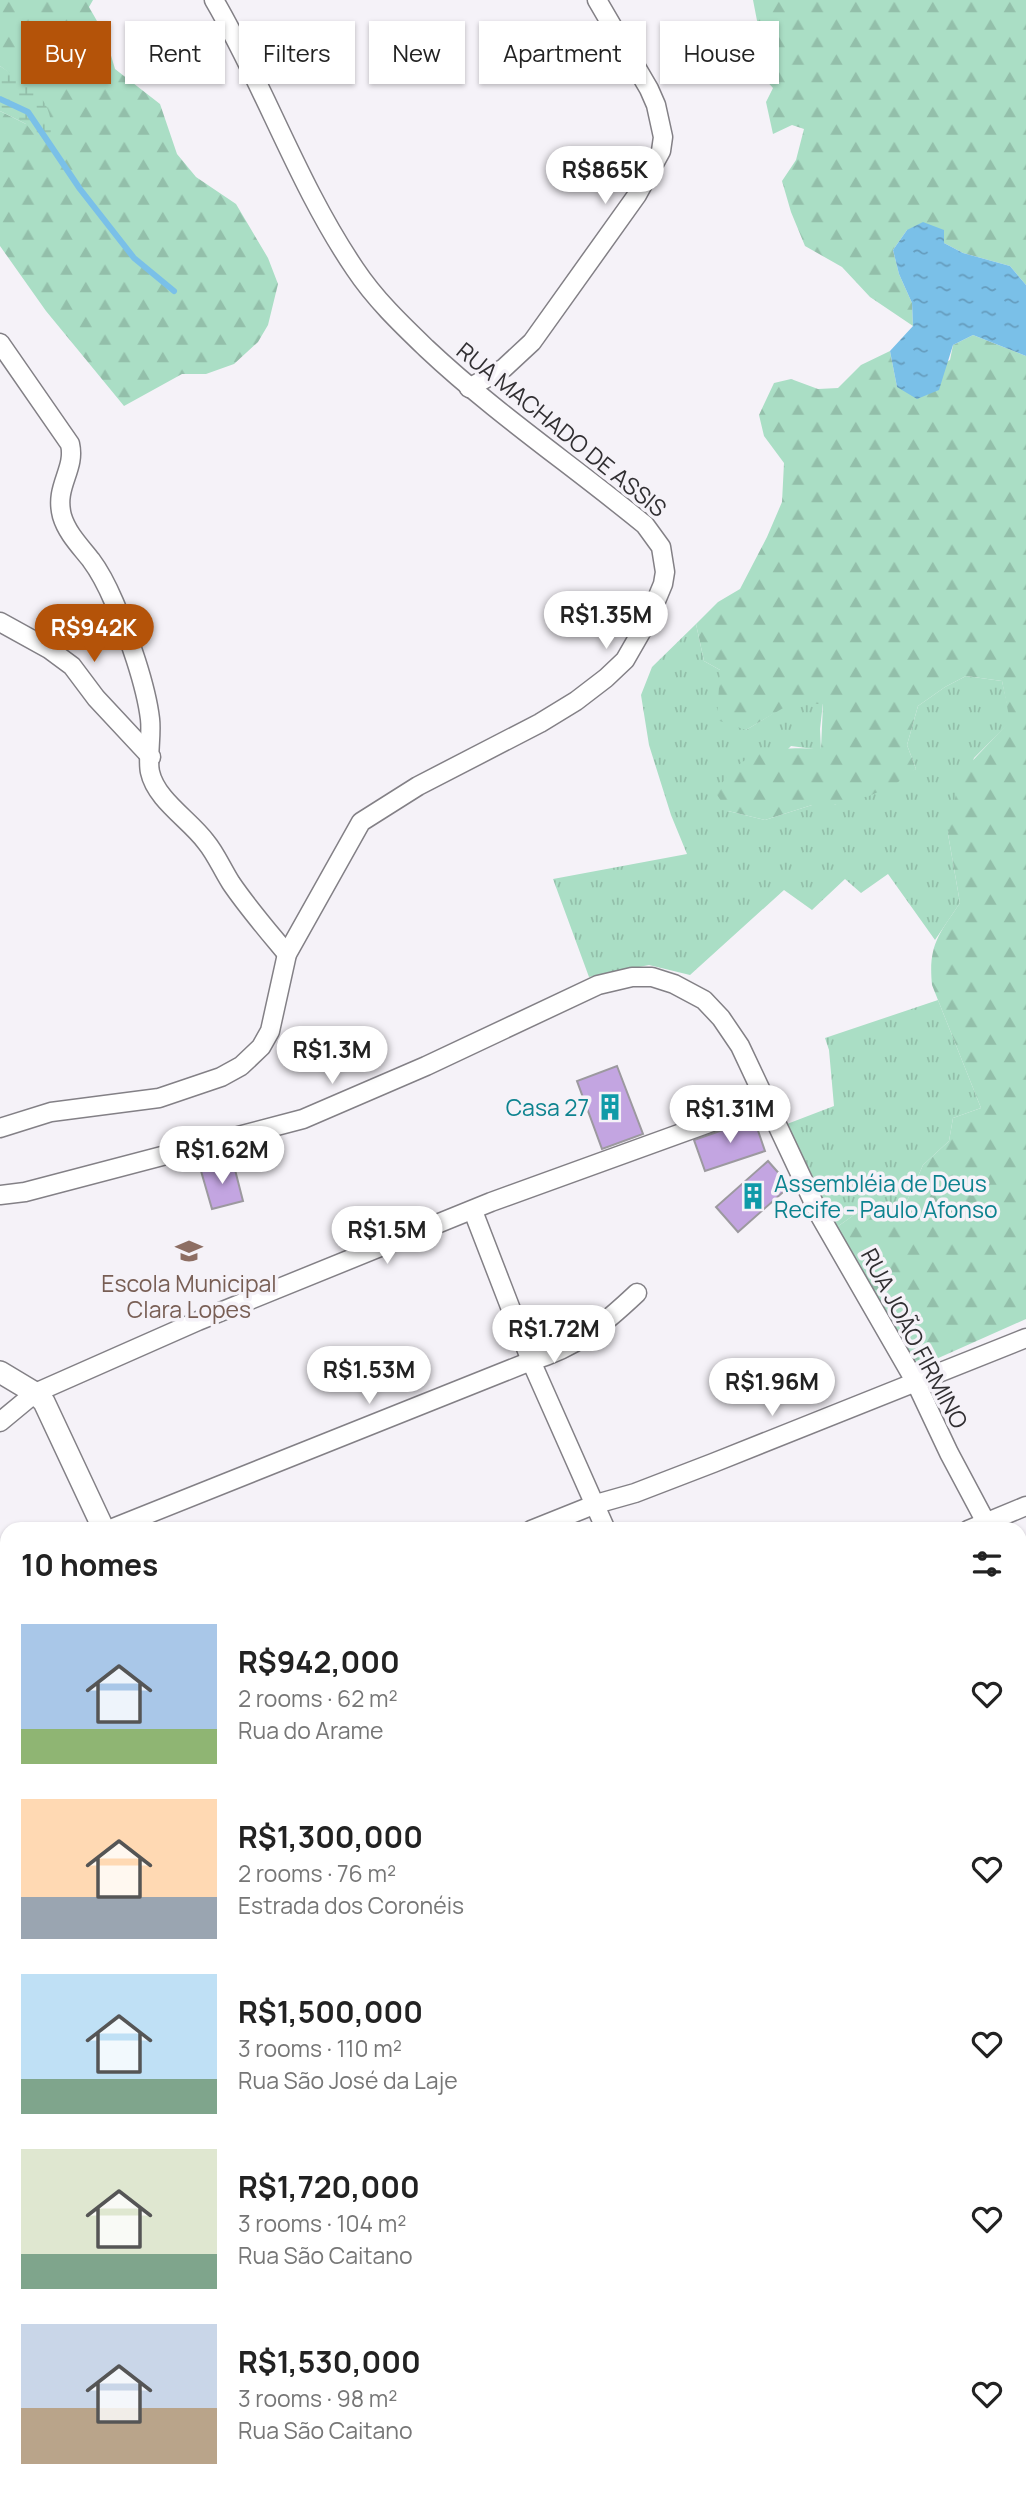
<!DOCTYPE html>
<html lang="en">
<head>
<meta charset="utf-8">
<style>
  body { margin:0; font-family:Manrope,sans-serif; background:#f6f6f6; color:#222; height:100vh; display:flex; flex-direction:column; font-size:26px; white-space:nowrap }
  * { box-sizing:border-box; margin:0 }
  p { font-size:23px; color:#767676 }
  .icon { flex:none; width:38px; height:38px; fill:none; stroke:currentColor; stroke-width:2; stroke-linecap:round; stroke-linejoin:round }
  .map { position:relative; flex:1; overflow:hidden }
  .details { position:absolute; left:0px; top:1522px; width:1027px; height:975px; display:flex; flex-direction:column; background:#fff; border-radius:21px 21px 0 0; box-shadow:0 2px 5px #0004 }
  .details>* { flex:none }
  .banner { position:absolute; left:21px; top:21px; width:985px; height:63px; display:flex; gap:14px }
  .price { position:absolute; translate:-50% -60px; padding:0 16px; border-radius:24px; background:#fff; color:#222; font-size:23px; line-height:46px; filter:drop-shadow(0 2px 4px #0008) }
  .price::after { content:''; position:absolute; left:50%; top:42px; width:21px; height:16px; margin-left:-10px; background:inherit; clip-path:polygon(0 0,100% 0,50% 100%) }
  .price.current { background:#b45309; color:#fff }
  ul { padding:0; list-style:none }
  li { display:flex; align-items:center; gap:21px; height:175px; padding:0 21px }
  li span { display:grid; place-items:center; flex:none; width:196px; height:140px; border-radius:0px; color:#555 }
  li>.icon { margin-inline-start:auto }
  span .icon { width:84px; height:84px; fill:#fffc; stroke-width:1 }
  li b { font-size:30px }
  h2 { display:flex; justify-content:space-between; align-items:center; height:84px; padding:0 21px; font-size:30px }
  .tag { padding:0 24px; border-radius:0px; background:#fff; box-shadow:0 2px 5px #0004; font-size:24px; line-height:63px }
  .tag.current { background:#b45309; color:#fff }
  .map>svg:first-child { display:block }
  .grass { fill:url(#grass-tufts) }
  .forest { fill:url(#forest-firs) }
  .wetland { fill:url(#wetland-marsh) }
  .water { fill:url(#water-ripples) }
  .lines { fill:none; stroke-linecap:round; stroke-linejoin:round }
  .stream { stroke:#7ac0e8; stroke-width:6 }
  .building { fill:#c3a5e1; stroke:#9c999f; stroke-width:2 }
  .minor-casing { stroke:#838086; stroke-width:21 }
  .tertiary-casing { stroke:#838086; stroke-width:24 }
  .minor { stroke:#fff; stroke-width:18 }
  .tertiary { stroke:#fff; stroke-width:21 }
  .labels { text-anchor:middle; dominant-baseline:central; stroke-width:7; stroke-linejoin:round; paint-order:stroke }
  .street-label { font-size:23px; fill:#312f32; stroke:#f5f2f8 }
  .culture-label { font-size:23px; fill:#0d838f; stroke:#f5f2f8; text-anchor:end }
  .education-label { font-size:23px; fill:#785e54; stroke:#f5f2f8 }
</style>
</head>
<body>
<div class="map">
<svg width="1026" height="2497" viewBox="0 0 1026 2497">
  <defs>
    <pattern id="grass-tufts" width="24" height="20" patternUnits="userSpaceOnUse" patternTransform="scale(1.75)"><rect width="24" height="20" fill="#aadec5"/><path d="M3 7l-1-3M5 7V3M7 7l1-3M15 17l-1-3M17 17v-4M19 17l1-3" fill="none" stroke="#93bfaa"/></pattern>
    <pattern id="forest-firs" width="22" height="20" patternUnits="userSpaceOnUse" patternTransform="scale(1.75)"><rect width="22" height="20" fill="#aadec5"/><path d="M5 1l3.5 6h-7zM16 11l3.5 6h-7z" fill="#93bfaa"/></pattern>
    <pattern id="wetland-marsh" width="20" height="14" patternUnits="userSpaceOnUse" patternTransform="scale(1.75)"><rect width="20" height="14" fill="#aadec5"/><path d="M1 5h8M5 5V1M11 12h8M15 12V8" fill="none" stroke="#93bfaa"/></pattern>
    <pattern id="water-ripples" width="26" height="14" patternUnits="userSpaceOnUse" patternTransform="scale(1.75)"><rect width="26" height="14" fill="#7ac0e8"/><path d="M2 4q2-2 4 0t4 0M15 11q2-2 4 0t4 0" fill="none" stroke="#659cbd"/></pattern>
  </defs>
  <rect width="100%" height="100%" fill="#f5f2f8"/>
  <g class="grass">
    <polygon points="696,624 704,661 720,670 746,730 790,703 823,703 820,729 821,750 791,746 728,811 765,820 812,805 834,805 916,769 907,745 918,706 945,687 966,676 1002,681 1011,721 974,758 948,834 960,903 935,940 888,874 861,893 845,879 812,910 784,890 690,975 649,965 589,977 553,879 687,854 671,815 649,745 641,695 652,667"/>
    <polygon points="938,1000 981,1108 953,1118 949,1141 923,1165 903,1210 868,1205 837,1227 787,1124 834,1106 829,1050 825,1038"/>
    <polygon points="1026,2327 1026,2497 1013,2497 1010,2490 1020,2490 1020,2328"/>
    <polygon points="575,2490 975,2490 977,2497 577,2497"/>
  </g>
  <g class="forest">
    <polygon points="0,0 93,0 89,7 105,35 115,69 160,104 177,154 196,177 236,204 268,258 278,284 268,325 258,342 234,364 206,374 182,374 124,406 46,311 0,246 0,111 26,124 8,72 0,66"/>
    <polygon points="753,0 1026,0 1026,285 1010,266 963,253 944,243 907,230 893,250 899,274 912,303 913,326 870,297 842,267 805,246 791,212 782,181 796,160 804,129 792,125 773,134 766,102 773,88 762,76 755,58 760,36"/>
    <path d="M973,335l53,21v963l-110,49 -79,-141 31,-22 35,5 20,-45 26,-24 4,-23 28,-10 -49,-123c-4,-40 7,-51 28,-82l-12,-69 12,-60 50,-53 -8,-40 -36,-5 -21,11 -27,19 -11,39 9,24 -22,16 -25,11 -35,9h-22l-47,15 -37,-9 -13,-19c6,-7 11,-15 17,-21 22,-24 59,-24 89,-22l2,-45h-33l-44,26 -29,-10 3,-50 -16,-9 -8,-37 22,-22 22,-13 27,-52 15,-35 2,-39 -20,-27 -5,-21 15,-32 17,-4 27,10 20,-1 23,-23 29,-14 7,36 53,-27 3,-15z"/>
    <polygon points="1026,1896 1026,2327 1020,2328 1020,1898"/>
  </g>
  <path class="wetland" d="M0,66c28,19 51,28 52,66l-15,6 -11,-14 -26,-13z"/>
  <polygon class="water" points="923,222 944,230 944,243 963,253 1010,266 1026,285 1026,356 973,335 953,345 939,390 917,399 897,387 890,351 913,326 912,303 899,274 893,250 907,230"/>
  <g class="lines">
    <g class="stream">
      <polyline points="0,99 28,112 80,189 134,258 174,291"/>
      <polyline points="361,2490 365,2497"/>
    </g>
  </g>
  <g class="building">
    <polygon points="617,1066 643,1134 602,1149 577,1081"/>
    <polygon points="754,1119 765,1151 705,1171 694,1140"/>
    <polygon points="768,1161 790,1186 738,1232 716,1207"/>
    <polygon points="233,1162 243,1201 212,1209 201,1171"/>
  </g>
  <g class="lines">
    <defs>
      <g id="minor">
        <path d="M0,343l70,101c6,26 -16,42 -8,72 5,17 18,30 29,44 9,12 17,28 23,42 14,32 32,83 36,117 2,17 -3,40 0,53 6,28 40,48 56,70 10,12 16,27 25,41 17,25 37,48 56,71"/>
        <polyline points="469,388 504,368 532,342 637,195 661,151 663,137 656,105 649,89 597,0"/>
        <polyline points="0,622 49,649 72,666 96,698 151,757"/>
        <path d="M0,1128l51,-16 108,-14 62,-21 20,-11 20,-19 9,-16 17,-77 74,-132 57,-36 122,-63 36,-22 30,-23 19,-18 23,-40 15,-36 2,-12 -4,-25 -16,-22c-73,-60 -150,-112 -219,-177 -26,-25 -51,-49 -71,-79 -57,-84 -90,-182 -141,-269"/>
        <polyline points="0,1195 25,1192 303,1119 426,1066 598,985 632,977 652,977 674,984 704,1000 721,1018 740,1046 820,1216 915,1381 949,1453 990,1530"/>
        <polyline points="473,1211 531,1361 606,1530"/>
        <polyline points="0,1422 35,1393 198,1321 491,1202 767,1102"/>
        <path d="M108,1530l423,-169c45,-13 72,-36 106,-68"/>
        <polyline points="531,1530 596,1504 635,1493 713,1463 1026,1338"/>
        <polyline points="968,1530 1026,1506"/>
        <polyline points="1020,1593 1026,1605"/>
        <polyline points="1020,1674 1026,1672"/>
        <polyline points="997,2490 999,2497"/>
      </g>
      <g id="tertiary">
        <polyline points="0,1372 35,1393 44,1402 104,1530"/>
        <polyline points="0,2172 7,2165"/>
      </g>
    </defs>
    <use href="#minor" class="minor-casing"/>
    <use href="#tertiary" class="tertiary-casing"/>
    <use href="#minor" class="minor"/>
    <use href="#tertiary" class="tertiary"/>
  </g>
  <defs>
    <symbol id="building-bare" viewBox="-9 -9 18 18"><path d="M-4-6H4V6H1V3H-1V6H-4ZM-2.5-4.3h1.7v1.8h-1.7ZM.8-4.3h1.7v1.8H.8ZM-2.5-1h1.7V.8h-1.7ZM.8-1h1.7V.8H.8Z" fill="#0f9aa8" stroke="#f5f2f8" stroke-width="2.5" paint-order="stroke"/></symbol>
    <symbol id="school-bare" viewBox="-9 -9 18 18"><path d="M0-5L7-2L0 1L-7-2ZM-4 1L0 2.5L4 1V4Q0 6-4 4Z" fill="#8d6e63" stroke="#f5f2f8" stroke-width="2.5" paint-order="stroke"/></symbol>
  </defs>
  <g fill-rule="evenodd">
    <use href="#building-bare" x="591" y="1088" width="38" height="38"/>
    <use href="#building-bare" x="734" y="1177" width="38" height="38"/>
    <use href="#school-bare" x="170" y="1232" width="38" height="38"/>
  </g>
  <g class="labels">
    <g class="street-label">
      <text transform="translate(562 429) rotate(39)">RUA MACHADO DE ASSIS</text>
      <text transform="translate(915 1338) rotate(62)">RUA JOÃO FIRMINO</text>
    </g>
    <g class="culture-label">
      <text x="589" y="1107">Casa 27</text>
      <text x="774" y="1183" text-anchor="start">Assembléia de Deus<tspan x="774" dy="26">Recife - Paulo Afonso</tspan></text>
    </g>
    <g class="education-label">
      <text x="189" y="1283">Escola Municipal<tspan x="189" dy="26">Clara Lopes</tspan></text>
    </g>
  </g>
</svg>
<b class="price" style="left:605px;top:206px">R$865K</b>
<b class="price" style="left:606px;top:651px">R$1.35M</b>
<b class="price current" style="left:94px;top:664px">R$942K</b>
<b class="price" style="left:332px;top:1086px">R$1.3M</b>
<b class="price" style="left:730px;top:1145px">R$1.31M</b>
<b class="price" style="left:222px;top:1186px">R$1.62M</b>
<b class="price" style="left:387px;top:1266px">R$1.5M</b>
<b class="price" style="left:554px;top:1365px">R$1.72M</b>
<b class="price" style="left:369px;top:1406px">R$1.53M</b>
<b class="price" style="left:772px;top:1418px">R$1.96M</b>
<div class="banner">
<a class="tag current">Buy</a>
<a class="tag">Rent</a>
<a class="tag">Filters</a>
<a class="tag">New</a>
<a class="tag">Apartment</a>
<a class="tag">House</a>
</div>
<section class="details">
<h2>10 homes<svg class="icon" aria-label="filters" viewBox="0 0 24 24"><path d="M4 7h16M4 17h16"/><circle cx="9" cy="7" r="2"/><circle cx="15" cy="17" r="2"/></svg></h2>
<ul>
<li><span style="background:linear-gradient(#a9c7e8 75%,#8fb573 0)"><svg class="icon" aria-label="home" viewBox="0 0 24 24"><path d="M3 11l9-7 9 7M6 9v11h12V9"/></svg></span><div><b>R$942,000</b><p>2 rooms · 62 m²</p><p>Rua do Arame</p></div><svg class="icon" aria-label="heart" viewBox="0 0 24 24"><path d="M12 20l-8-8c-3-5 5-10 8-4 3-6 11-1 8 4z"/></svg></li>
<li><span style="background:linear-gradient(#ffd9b3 70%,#9aa5b1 0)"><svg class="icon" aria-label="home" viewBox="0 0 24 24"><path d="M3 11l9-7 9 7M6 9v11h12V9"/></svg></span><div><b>R$1,300,000</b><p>2 rooms · 76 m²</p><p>Estrada dos Coronéis</p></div><svg class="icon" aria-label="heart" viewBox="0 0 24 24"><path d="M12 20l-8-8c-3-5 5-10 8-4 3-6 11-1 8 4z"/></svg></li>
<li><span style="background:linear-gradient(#bfe0f5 75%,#7fa58c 0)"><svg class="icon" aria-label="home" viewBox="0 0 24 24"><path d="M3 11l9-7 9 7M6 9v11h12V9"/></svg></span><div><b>R$1,500,000</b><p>3 rooms · 110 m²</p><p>Rua São José da Laje</p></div><svg class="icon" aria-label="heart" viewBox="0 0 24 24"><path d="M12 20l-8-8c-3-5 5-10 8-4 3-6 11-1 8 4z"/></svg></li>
<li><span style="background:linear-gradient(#dfe7d0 75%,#7fa58c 0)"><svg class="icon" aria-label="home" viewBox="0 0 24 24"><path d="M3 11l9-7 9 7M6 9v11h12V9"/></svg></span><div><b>R$1,720,000</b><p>3 rooms · 104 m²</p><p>Rua São Caitano</p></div><svg class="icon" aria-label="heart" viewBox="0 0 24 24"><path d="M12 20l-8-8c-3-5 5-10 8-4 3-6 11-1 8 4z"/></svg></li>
<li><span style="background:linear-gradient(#c9d6e8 60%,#b9a48a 0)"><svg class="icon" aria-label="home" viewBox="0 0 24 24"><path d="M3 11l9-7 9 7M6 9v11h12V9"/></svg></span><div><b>R$1,530,000</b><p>3 rooms · 98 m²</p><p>Rua São Caitano</p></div><svg class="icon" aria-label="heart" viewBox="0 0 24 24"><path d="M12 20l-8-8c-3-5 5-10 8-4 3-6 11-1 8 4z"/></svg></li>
</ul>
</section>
</div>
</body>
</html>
